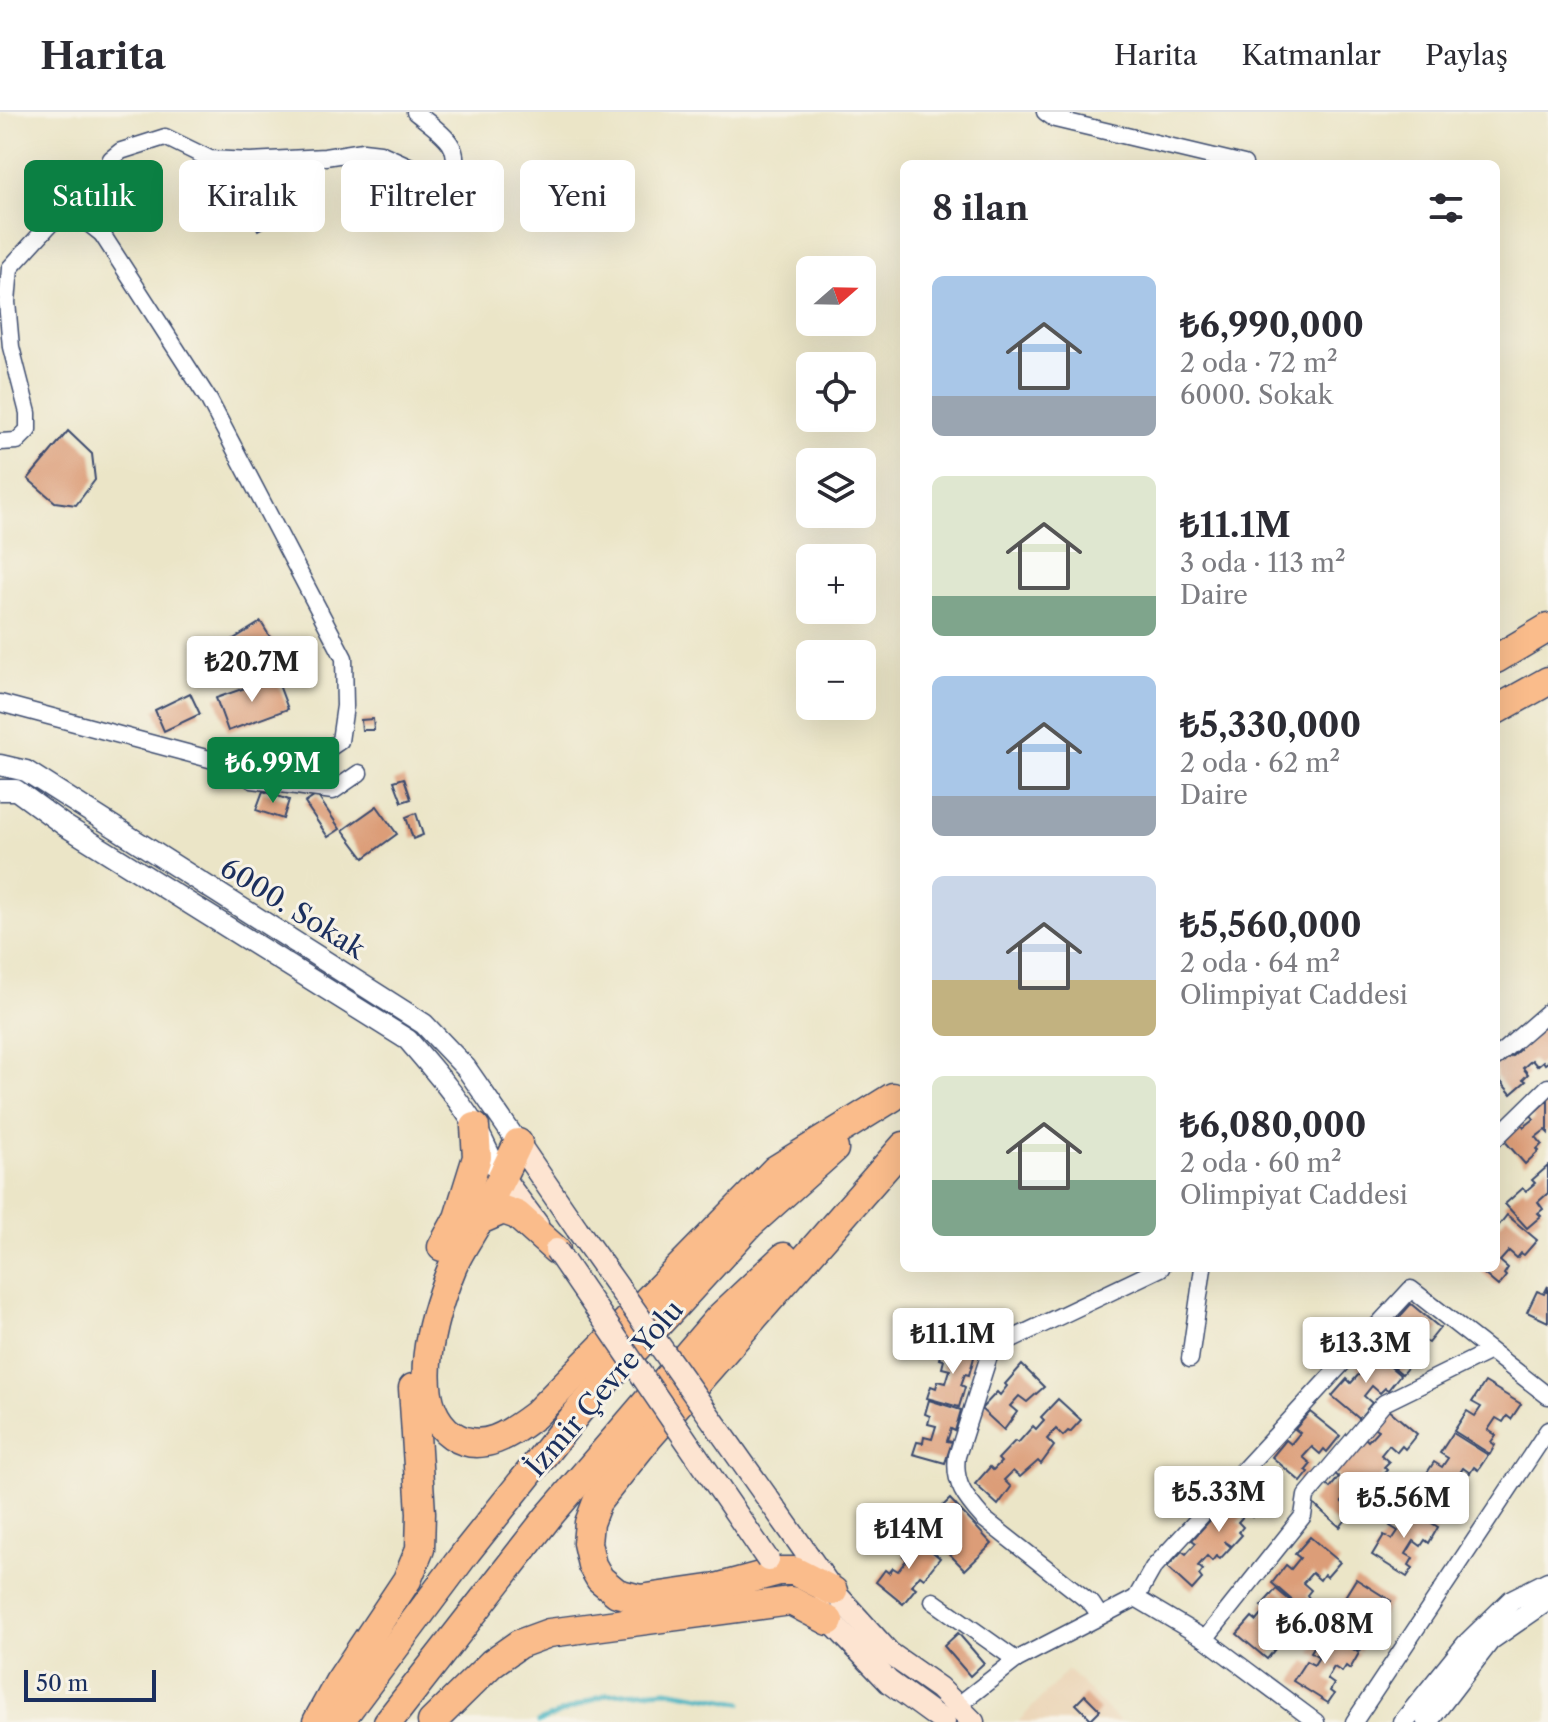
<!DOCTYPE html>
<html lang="tr">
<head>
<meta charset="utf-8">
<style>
  body { margin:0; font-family:"Libre Caslon Text",serif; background:#f7f7f7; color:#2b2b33; height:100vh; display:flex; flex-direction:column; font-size:30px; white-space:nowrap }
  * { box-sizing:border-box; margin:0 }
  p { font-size:26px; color:#7c7c81 }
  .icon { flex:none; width:44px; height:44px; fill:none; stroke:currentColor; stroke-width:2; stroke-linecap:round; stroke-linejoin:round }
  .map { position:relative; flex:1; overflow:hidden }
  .drawer { position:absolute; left:900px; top:48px; width:600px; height:1112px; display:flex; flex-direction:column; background:#fff; border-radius:12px; box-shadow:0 8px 32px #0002 }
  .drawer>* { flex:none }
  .guide { position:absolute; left:24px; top:48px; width:756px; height:72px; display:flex; gap:16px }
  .needle { width:52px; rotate:70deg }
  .fabs { position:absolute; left:796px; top:144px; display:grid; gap:16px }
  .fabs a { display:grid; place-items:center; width:80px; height:80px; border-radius:12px; background:#fff; box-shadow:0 8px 32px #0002; font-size:40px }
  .scale { position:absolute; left:24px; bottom:20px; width:132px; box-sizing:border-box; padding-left:8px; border:4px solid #1b2f5e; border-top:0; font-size:22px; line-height:28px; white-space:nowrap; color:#1b2f5e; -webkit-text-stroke:6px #f7f3e8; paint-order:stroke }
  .price { position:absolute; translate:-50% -68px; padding:0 18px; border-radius:8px; background:#fff; color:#222; font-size:26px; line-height:52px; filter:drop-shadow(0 2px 4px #0008) }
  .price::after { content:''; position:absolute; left:50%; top:48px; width:24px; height:18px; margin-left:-12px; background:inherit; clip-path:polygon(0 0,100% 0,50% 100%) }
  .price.on { background:#0b8043; color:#fff }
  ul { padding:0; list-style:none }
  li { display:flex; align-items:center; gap:24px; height:200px; padding:0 32px }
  li span { display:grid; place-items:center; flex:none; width:224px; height:160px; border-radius:12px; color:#555 }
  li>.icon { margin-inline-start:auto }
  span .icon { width:96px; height:96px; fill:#fffc; stroke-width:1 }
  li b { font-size:34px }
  h2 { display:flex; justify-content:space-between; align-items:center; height:96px; padding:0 32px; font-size:34px }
  .pill { padding:0 28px; border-radius:12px; background:#fff; box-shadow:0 8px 32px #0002; font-size:28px; line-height:72px }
  .pill.on { background:#0b8043; color:#fff }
  header { display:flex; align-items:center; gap:48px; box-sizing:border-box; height:112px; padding:0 40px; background:#fff; border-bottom:2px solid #e1e1e2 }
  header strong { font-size:38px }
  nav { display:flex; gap:44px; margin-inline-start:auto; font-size:28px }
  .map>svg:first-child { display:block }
  .built { fill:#ecd7ba }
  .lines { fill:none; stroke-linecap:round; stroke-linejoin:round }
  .stream { stroke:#45b3c1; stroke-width:5 }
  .building { fill:#dc9d78 }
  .minor-casing { stroke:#3a4a6e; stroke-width:19 }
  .tertiary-casing { stroke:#3a4a6e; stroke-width:23 }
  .secondary-casing { stroke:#3a4a6e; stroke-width:25 }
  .motorway-casing { stroke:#3a4a6e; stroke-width:31 }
  .minor { stroke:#fff; stroke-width:16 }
  .tertiary { stroke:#fff; stroke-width:20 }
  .secondary { stroke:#fde4d1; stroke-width:22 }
  .motorway { stroke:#fabc8b; stroke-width:28 }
  .secondary-bridge-casing { stroke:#3a4a6e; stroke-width:25; stroke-linecap:butt }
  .secondary-bridge { stroke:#fde4d1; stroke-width:22 }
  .labels { text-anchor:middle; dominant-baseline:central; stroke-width:6; stroke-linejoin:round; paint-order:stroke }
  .street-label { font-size:28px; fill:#1b2f5e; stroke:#f7f3e8 }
</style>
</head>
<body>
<header>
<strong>Harita</strong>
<nav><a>Harita</a><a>Katmanlar</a><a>Paylaş</a></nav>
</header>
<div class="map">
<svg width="1548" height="1610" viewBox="0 0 1548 1610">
  <rect width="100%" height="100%" fill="#f7f3e8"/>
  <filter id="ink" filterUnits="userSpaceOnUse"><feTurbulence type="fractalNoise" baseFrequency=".0125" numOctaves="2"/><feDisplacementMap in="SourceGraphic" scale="16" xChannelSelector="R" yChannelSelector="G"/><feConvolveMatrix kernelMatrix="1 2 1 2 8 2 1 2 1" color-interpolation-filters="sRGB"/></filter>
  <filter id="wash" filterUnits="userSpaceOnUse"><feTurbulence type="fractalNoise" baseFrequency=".006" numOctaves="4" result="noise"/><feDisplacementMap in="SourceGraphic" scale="32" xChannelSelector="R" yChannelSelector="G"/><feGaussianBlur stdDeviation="1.8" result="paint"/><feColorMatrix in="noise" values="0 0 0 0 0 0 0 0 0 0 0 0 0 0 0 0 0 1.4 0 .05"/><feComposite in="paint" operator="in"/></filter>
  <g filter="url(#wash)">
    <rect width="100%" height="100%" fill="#ebe5c7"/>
    <polygon class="built" points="1068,1558 1120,1610 1018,1610"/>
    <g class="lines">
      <polyline class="stream" points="539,1610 607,1582 667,1578 741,1591"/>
    </g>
    <g id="blocks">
      <g class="building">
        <polygon points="262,60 279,92 272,95 276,102 267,107 269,112 258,118 235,72"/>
        <polygon points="68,319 92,342 95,368 76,393 55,390 28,367"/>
        <polygon points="261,510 273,530 236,553 224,533"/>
        <polygon points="276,565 288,597 228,619 216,586"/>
        <polygon points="190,581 200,602 164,619 155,598"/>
        <polygon points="373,607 374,618 362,618 361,608"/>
        <polygon points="404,666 411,687 402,690 394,669"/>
        <polygon points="263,679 289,688 283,707 256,698"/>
        <polygon points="317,683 340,717 328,725 305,691"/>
        <polygon points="377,694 397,722 364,746 343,718"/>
        <polygon points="416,701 423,723 413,727 406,705"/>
        <polygon points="1548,910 1548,950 1545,952 1543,949 1537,954 1532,948 1523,956 1528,962 1523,967 1526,969 1511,982 1496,964 1496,952 1508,941 1511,945 1520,937 1517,933"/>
        <polygon points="1548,988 1548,1021 1545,1018 1536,1025 1542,1032 1537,1037 1539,1039 1525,1052 1503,1027 1521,1011 1524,1015 1534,1007 1531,1003"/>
        <polygon points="1548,1054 1548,1081 1538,1090 1543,1097 1538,1101 1541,1104 1527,1116 1505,1092 1523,1076 1526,1079 1535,1071 1532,1068"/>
        <polygon points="1507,1103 1537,1128 1524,1143 1521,1141 1517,1146 1509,1139 1500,1149 1508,1156 1504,1162 1506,1164 1498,1174 1477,1156 1496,1156 1496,1117"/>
        <polygon points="1548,1174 1548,1210 1527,1200 1537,1179 1544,1182"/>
        <polygon points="1411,1192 1440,1216 1428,1231 1425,1229 1421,1234 1413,1228 1404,1238 1412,1244 1407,1250 1410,1252 1402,1262 1372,1237 1387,1220 1392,1224 1401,1213 1396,1209"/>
        <polygon points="943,1233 975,1242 969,1263 965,1262 961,1273 965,1275 959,1295 927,1286 931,1274 936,1276 938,1269 946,1271 950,1258 942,1256 944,1248 939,1247"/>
        <polygon points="1371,1238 1400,1263 1388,1278 1385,1276 1380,1281 1372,1274 1364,1284 1372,1291 1367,1297 1370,1299 1362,1309 1332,1284 1347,1267 1351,1271 1361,1260 1356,1256"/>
        <polygon points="1022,1253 1044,1275 1027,1290 1019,1284 1010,1294 1017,1300 1004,1318 981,1297 997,1280 1000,1283 1007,1274 1005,1272"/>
        <polygon points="1485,1270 1521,1292 1511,1307 1507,1304 1503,1310 1496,1306 1488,1318 1496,1323 1491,1330 1495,1333 1490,1342 1454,1319 1467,1299 1475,1304 1481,1295 1472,1290"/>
        <polygon points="1058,1287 1081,1308 1070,1320 1068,1319 1063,1324 1056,1317 1047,1327 1054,1334 1041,1352 1038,1349 1020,1365 1013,1359 1004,1368 1011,1375 998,1393 975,1372 990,1355 993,1358 1001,1350 998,1347 1015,1329 1018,1331 1033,1314 1036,1317 1044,1308 1041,1305"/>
        <polygon points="929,1288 961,1298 955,1319 951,1317 947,1329 952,1330 945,1351 913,1342 917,1330 923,1331 924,1325 932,1327 936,1314 928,1312 930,1304 925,1302"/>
        <polygon points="1388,1297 1417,1322 1405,1337 1402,1334 1397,1340 1389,1333 1381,1343 1389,1350 1384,1355 1387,1358 1366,1384 1363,1382 1359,1387 1351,1380 1342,1390 1351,1397 1346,1402 1348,1405 1340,1415 1311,1390 1325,1372 1330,1376 1339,1365 1335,1362 1364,1325 1368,1329 1378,1318 1373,1315"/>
        <polygon points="1310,1300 1340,1324 1327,1340 1324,1337 1320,1342 1312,1335 1303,1345 1311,1352 1306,1358 1309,1360 1301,1370 1272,1345 1286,1328 1291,1332 1300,1321 1295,1317"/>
        <polygon points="1453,1321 1488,1343 1478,1358 1474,1355 1470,1361 1463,1356 1455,1369 1463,1373 1458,1381 1462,1383 1457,1393 1421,1370 1434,1350 1442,1355 1448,1346 1440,1341"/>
        <polygon points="1247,1368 1271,1391 1260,1404 1256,1400 1252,1405 1247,1400 1238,1410 1243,1415 1239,1420 1242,1423 1232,1434 1224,1429 1231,1435 1220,1447 1216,1444 1212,1449 1207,1444 1198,1454 1203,1458 1199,1463 1202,1467 1192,1478 1167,1455 1182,1439 1186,1442 1196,1431 1192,1428 1222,1395 1226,1399 1236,1388 1232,1384"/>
        <polygon points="950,1387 992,1432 965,1458 922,1414"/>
        <polygon points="1403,1393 1438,1415 1429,1431 1425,1428 1421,1434 1414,1429 1406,1442 1413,1446 1409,1453 1413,1456 1407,1465 1372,1443 1384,1423 1392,1428 1398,1419 1390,1414"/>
        <polygon points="913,1424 940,1446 924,1466 920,1463 912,1473 916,1476 903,1492 876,1470 885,1458 889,1461 893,1456 898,1459 907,1447 903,1444 906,1440 903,1437"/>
        <polygon points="1310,1425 1340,1450 1327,1465 1324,1462 1320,1468 1312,1461 1303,1471 1311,1478 1307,1483 1309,1486 1301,1496 1272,1471 1286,1453 1291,1457 1300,1446 1295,1442"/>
        <polygon points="1356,1467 1391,1489 1381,1505 1377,1502 1374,1508 1366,1503 1358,1515 1366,1520 1361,1527 1365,1530 1360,1539 1324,1517 1337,1497 1345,1502 1351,1493 1343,1488"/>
        <polygon points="1276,1477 1305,1501 1293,1516 1290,1514 1286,1519 1278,1513 1269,1522 1277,1529 1273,1535 1275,1537 1267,1547 1237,1522 1252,1505 1257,1509 1266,1498 1261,1494"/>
        <polygon points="1324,1519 1359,1541 1350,1557 1346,1554 1342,1560 1334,1555 1327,1567 1334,1572 1330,1579 1334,1582 1328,1591 1293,1569 1306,1549 1314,1553 1319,1545 1311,1540"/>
        <polygon points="958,1521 984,1551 970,1564 944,1534"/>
        <polygon points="1085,1583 1100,1598 1091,1607 1076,1592"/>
      </g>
    </g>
  </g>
  <g filter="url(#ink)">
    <use href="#blocks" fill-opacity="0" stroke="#3a4a6e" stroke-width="2"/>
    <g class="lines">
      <defs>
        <g id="minor">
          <polyline points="1045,0 1055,7 1244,52"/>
          <polyline points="0,330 17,329 28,318 28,301 11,235 7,190 10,156 52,110 68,106 83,107 102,122"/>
          <polyline points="0,591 232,653 252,668 333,679 359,661"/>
          <path d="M232,653l24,-9h62l22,-15 5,-35 -1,-48 -135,-258 -107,-166 -6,-40 15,-35 10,-8 44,-14 45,22 40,2 75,-4 38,-6 17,2 53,24 17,-3c18,-28 -16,-46 -35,-62"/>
          <polyline points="1496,945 1548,900"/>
          <polyline points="1496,1026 1548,975"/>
          <polyline points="958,1221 993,1236"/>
          <polyline points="1190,1247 1203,1156"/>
          <polyline points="1136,1486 1153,1456 1411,1177 1548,1284"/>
          <polyline points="933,1489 1016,1548 1136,1486 1205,1527 1316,1610"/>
          <path d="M1100,1504l-8,-12 -108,-85c-18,-20 -31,-36 -27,-63l31,-97 5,-11 168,-80"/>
          <polyline points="1205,1527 1303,1404 1306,1384 1384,1291 1488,1240"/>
          <polyline points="957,1594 1016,1548"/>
          <polyline points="1354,1610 1548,1318"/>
        </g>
        <g id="tertiary">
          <polyline points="0,653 26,659 424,912 466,956 518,1031"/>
          <path d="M0,678h16l48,35 344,215c23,27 48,55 67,86 10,17 16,35 27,51"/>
          <polyline points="1404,1610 1466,1533 1512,1488 1548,1470"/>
          <polyline points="1427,1610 1490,1528 1548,1488"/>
        </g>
        <g id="secondary">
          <polyline points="518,1031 577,1117"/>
          <polyline points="502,1065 537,1112"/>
          <polyline points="795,1425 833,1479 889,1541 939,1576 973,1610"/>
          <polyline points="818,1496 889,1570 944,1610"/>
        </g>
        <g id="motorway">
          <polyline points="1496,547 1548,516"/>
          <polyline points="1496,598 1548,569"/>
          <path d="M518,1031c-12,26 -25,52 -39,77 -9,16 -20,31 -27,48 -18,44 -47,134 0,167 30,20 59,-2 83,-20l240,-245 118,-73"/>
          <polyline points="478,1109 503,1098 517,1103 556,1138"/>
          <polyline points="442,1135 458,1106 477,1045 475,1015"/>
          <polyline points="833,1479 794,1459 779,1459 716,1476 640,1487 617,1481 600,1467 592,1453 587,1431 589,1411 597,1390 648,1326 904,1034"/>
          <polyline points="317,1610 339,1570 407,1468 420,1437 421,1401 413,1276"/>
          <polyline points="339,1610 467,1439 581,1296 750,1112 834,1037"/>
          <polyline points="388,1610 548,1405 718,1207 784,1145"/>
          <polyline points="432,1610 492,1551 519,1532 549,1521 791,1489 829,1509"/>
        </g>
      </defs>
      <use href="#minor" class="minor-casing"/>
      <use href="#tertiary" class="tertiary-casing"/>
      <use href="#secondary" class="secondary-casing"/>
      <use href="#motorway" class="motorway-casing"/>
      <use href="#minor" class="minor"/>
      <use href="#tertiary" class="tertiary"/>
      <use href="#secondary" class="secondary"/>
      <use href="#motorway" class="motorway"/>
      <defs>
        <g id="secondary-bridge">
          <polyline points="577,1117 795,1425"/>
          <polyline points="556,1138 768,1448"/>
        </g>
      </defs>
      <use href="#secondary-bridge" class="secondary-bridge-casing"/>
      <use href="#secondary-bridge" class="secondary-bridge"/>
    </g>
  </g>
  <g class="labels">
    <g class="street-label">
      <text transform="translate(293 796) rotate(32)">6000. Sokak</text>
      <text transform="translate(604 1276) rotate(-49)">İzmir Çevre Yolu</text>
    </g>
  </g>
</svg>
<div class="fabs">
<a><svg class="needle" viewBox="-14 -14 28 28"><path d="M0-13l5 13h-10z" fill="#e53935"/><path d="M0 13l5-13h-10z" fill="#7c7c81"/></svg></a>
<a><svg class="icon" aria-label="locate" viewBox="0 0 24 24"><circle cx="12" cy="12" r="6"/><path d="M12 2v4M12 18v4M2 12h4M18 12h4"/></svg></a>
<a><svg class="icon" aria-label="layers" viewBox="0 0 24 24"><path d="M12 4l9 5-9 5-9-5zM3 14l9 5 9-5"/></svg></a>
<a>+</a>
<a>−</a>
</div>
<div class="scale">50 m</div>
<b class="price" style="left:252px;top:592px">₺20.7M</b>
<b class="price on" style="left:273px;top:693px">₺6.99M</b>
<b class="price" style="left:953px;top:1264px">₺11.1M</b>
<b class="price" style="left:1366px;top:1273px">₺13.3M</b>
<b class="price" style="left:1219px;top:1422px">₺5.33M</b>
<b class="price" style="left:1404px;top:1428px">₺5.56M</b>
<b class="price" style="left:909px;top:1459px">₺14M</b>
<b class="price" style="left:1325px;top:1554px">₺6.08M</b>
<div class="guide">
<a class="pill on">Satılık</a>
<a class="pill">Kiralık</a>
<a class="pill">Filtreler</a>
<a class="pill">Yeni</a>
</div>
<section class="drawer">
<h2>8 ilan<svg class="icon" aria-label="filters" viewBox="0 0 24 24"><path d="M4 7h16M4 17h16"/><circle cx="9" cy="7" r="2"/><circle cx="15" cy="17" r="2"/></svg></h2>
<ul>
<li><span style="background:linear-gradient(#a9c7e8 75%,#9aa5b1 0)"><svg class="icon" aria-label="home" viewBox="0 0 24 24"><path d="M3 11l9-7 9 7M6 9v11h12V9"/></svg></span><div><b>₺6,990,000</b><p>2 oda · 72 m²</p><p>6000. Sokak</p></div></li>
<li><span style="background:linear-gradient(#dfe7d0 75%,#7fa58c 0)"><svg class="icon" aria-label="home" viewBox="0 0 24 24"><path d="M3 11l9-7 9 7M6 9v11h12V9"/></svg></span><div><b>₺11.1M</b><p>3 oda · 113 m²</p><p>Daire</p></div></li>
<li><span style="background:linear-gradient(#a9c7e8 75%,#9aa5b1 0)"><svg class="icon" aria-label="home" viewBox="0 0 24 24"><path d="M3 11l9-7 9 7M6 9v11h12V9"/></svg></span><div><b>₺5,330,000</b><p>2 oda · 62 m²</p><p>Daire</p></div></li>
<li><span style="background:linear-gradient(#c9d6e8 65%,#c2b280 0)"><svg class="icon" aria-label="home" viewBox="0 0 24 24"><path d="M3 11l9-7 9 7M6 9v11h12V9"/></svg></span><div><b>₺5,560,000</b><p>2 oda · 64 m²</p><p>Olimpiyat Caddesi</p></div></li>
<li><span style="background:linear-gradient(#dfe7d0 65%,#7fa58c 0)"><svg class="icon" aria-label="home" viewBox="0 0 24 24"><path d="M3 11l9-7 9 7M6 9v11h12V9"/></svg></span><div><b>₺6,080,000</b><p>2 oda · 60 m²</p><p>Olimpiyat Caddesi</p></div></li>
</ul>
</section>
</div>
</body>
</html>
